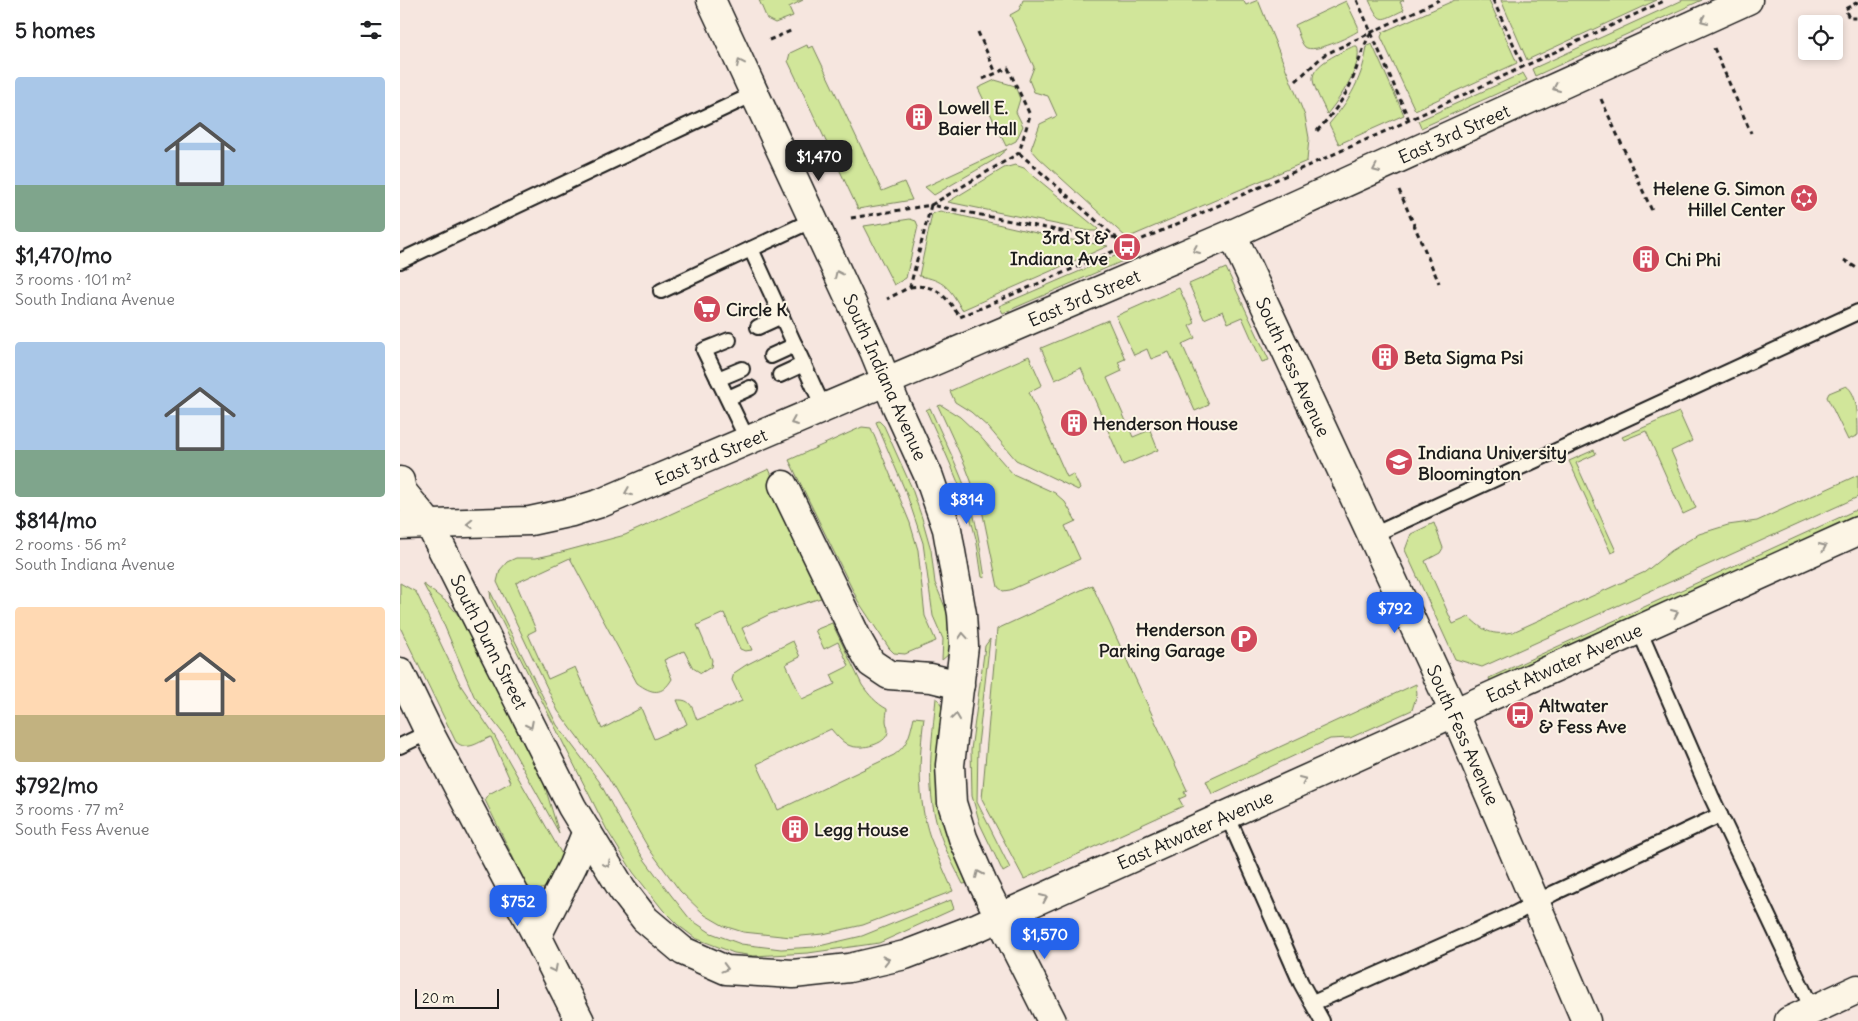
<!DOCTYPE html>
<html lang="en">
<head>
<meta charset="utf-8">
<style>
  body { margin:0; font-family:Delius,sans-serif; background:#f6f6f6; color:#202124; height:100vh; display:flex; flex-direction:column; font-size:19px; white-space:nowrap }
  * { box-sizing:border-box; margin:0 }
  p { font-size:16px; color:#757577 }
  .icon { flex:none; width:28px; height:28px; fill:none; stroke:currentColor; stroke-width:2; stroke-linecap:round; stroke-linejoin:round }
  .map { position:relative; flex:1; overflow:hidden }
  .panel { display:flex; flex-direction:column; background:#fff; width:400px }
  .panel>* { flex:none }
  .controls { position:absolute; left:1398px; top:15px; display:grid; gap:10px }
  .controls a { display:grid; place-items:center; width:45px; height:45px; border-radius:5px; background:#fff; box-shadow:0 2px 8px #0003; font-size:25px }
  .scale { position:absolute; left:15px; bottom:12px; width:84px; box-sizing:border-box; padding-left:5px; border:2px solid #1c1c1c; border-top:0; font-size:14px; line-height:18px; white-space:nowrap; color:#1c1c1c; -webkit-text-stroke:4px #fcf5e5; paint-order:stroke }
  .price { position:absolute; translate:-50% -42px; padding:0 11px; border-radius:10px; background:#2563eb; color:#fff; font-size:16px; line-height:32px; filter:drop-shadow(0 1px 2px #0008) }
  .price::after { content:''; position:absolute; left:50%; top:30px; width:15px; height:11px; margin-left:-8px; background:inherit; clip-path:polygon(0 0,100% 0,50% 100%) }
  .price.selected { background:#222; color:#fff }
  ul { padding:0; list-style:none }
  li { display:grid; align-content:center; gap:10px; height:265px; padding:0 15px }
  li span { display:grid; place-items:center; height:155px; border-radius:5px; color:#555 }
  li>.icon { margin-inline-start:auto }
  span .icon { width:90px; height:90px; fill:#fffc; stroke-width:1 }
  li b { font-size:21px }
  h2 { display:flex; justify-content:space-between; align-items:center; height:60px; padding:0 15px; font-size:21px }
  main { display:flex; flex:1; min-height:0 }
  .map>svg:first-child { display:block }
  .green { fill:#d1e69a; stroke:#76815b }
  .lines { fill:none; stroke-linecap:round; stroke-linejoin:round }
  .lane-casing { stroke:#1c1c1c; stroke-width:18 }
  .street-casing { stroke:#1c1c1c; stroke-width:31 }
  .secondary-casing { stroke:#1c1c1c; stroke-width:31 }
  .primary-casing { stroke:#1c1c1c; stroke-width:31 }
  .path { stroke:#1c1c1c; stroke-width:3; stroke-dasharray:5 4; stroke-linecap:butt }
  .lane { stroke:#fcf5e5; stroke-width:14 }
  .street { stroke:#fcf5e5; stroke-width:28 }
  .secondary { stroke:#fcf5e5; stroke-width:28 }
  .primary { stroke:#fcf5e5; stroke-width:28 }
  .oneway { stroke:#97938b }
  .labels { text-anchor:middle; dominant-baseline:central; stroke-width:4; stroke-linejoin:round; paint-order:stroke }
  .poi-label { font-size:18px; font-weight:bold; fill:#1c1c1c; stroke:#fcf5e5; text-anchor:start }
  .street-label { font-size:18px; fill:#1c1c1c; stroke:#fcf5e5 }
</style>
</head>
<body>
<main>
<section class="panel">
<h2>5 homes<svg class="icon" aria-label="filters" viewBox="0 0 24 24"><path d="M4 7h16M4 17h16"/><circle cx="9" cy="7" r="2"/><circle cx="15" cy="17" r="2"/></svg></h2>
<ul>
<li><span style="background:linear-gradient(#a9c7e8 70%,#7fa58c 0)"><svg class="icon" aria-label="home" viewBox="0 0 24 24"><path d="M3 11l9-7 9 7M6 9v11h12V9"/></svg></span><div><b>$1,470/mo</b><p>3 rooms · 101 m²</p><p>South Indiana Avenue</p></div></li>
<li><span style="background:linear-gradient(#a9c7e8 70%,#7fa58c 0)"><svg class="icon" aria-label="home" viewBox="0 0 24 24"><path d="M3 11l9-7 9 7M6 9v11h12V9"/></svg></span><div><b>$814/mo</b><p>2 rooms · 56 m²</p><p>South Indiana Avenue</p></div></li>
<li><span style="background:linear-gradient(#ffd9b3 70%,#c2b280 0)"><svg class="icon" aria-label="home" viewBox="0 0 24 24"><path d="M3 11l9-7 9 7M6 9v11h12V9"/></svg></span><div><b>$792/mo</b><p>3 rooms · 77 m²</p><p>South Fess Avenue</p></div></li>
</ul>
</section>
<div class="map">
<svg width="1458" height="1021" viewBox="0 0 1458 1021">
  <rect width="100%" height="100%" fill="#f6e6df"/>
  <filter id="ink" filterUnits="userSpaceOnUse"><feTurbulence type="fractalNoise" baseFrequency=".02" numOctaves="2"/><feDisplacementMap in="SourceGraphic" scale="10" xChannelSelector="R" yChannelSelector="G"/><feConvolveMatrix kernelMatrix="1 2 1 2 8 2 1 2 1" color-interpolation-filters="sRGB"/></filter>
  <g filter="url(#ink)">
    <g class="green">
      <polygon points="359,0 403,0 389,7 393,16 375,23 367,19"/>
      <polygon points="623,0 843,0 846,5 858,0 905,116 909,138 907,161 727,238 639,158 631,149 640,124 657,116 648,96 634,92 629,80 634,67 610,15 619,10"/>
      <path d="M969,0h35l-4,2 4,8c-24,11 -23,15 -35,-10z"/>
      <polygon points="1055,0 1089,0 1117,63 1015,110 981,37 983,32"/>
      <polygon points="1101,0 1257,0 1127,60"/>
      <polygon points="1283,0 1302,0 1135,76 1132,69"/>
      <path d="M946,1l12,25v5c-9,6 -44,23 -53,16 -5,-5 -7,-16 -10,-22z"/>
      <path d="M972,44l32,71 -65,29 -10,-20c21,-24 34,-47 38,-78z"/>
      <polygon points="407,45 408,48 413,46 482,191 504,182 512,200 458,209 388,61 390,53"/>
      <path d="M954,46h3c7,18 -18,54 -30,68 -4,-10 -12,-23 -14,-34 -2,-16 29,-28 41,-34z"/>
      <polygon points="1123,73 1127,80 1021,128 1018,121"/>
      <polygon points="595,80 615,86 620,99 616,112 623,126 616,141 606,146 578,88"/>
      <polygon points="607,149 594,160 534,195 525,187"/>
      <polygon points="615,165 624,168 698,229 696,231 689,231 548,202 604,168"/>
      <path d="M540,211l114,26 54,9 -146,64c-12,-22 -18,-30 -43,-34l13,-62z"/>
      <polygon points="510,219 516,221 518,226 506,278 494,285 464,226"/>
      <polygon points="722,253 725,260 603,313 599,306"/>
      <polygon points="826,268 869,360 862,362 842,317 828,323 823,311 804,319 789,284"/>
      <polygon points="779,288 795,323 789,326 795,338 782,344 809,405 795,411 769,352 751,359 747,349 734,355 716,316"/>
      <polygon points="708,320 725,359 718,362 722,371 707,378 733,437 750,430 758,450 723,465 681,368 655,380 641,348"/>
      <polygon points="629,356 642,385 629,392 667,477 673,474 680,488 678,490 616,460 589,428 571,412 555,402 550,391"/>
      <path d="M1446,386c12,7 12,34 12,49l-10,5 -21,-43 2,-4z"/>
      <polygon points="541,405 560,417 577,433 613,474 655,493 665,502 676,521 665,526 680,559 610,590 603,591 598,587 582,510 565,465 538,406"/>
      <path d="M530,408c14,32 31,64 41,97 7,24 10,49 14,73l-3,-1c-3,-17 -4,-34 -9,-50 -11,-41 -30,-79 -47,-117z"/>
      <polygon points="1279,412 1292,441 1271,451 1296,508 1283,514 1246,431 1224,440 1222,437"/>
      <polygon points="479,421 484,426 511,486 522,518 531,550 535,583 552,624 549,654 542,660 543,639 533,616 523,543 507,495 476,422"/>
      <polygon points="462,427 471,428 510,523 518,550 525,616 536,641 505,654 494,653 489,648 458,601 389,460"/>
      <polygon points="1194,450 1196,454 1176,463 1216,551 1211,553 1169,461"/>
      <path d="M369,469l55,128 -54,17 -28,14 10,22 -7,1 -5,-2 -16,-36 -27,12 15,35 -1,7 -10,6 -8,-5 -9,-17 -20,9 8,19c-10,17 -20,15 -35,4l-67,-125 -54,25 20,47 -8,4 20,45 27,-12 27,62 39,-21 13,31 33,-15 -10,-24c15,-1 15,8 20,20l45,-19 -10,-21 2,-7 12,-8 47,-24 7,16 -14,7 16,35 33,-15 -4,-9 18,-9 -11,-24 -14,7 -9,-19 17,-7 30,62c7,10 14,18 25,24 0,3 -1,8 -1,11 0,6 4,9 1,15 -5,11 -29,15 -39,10 -7,-4 -12,-10 -17,-16l-74,35 21,46 116,-55c15,-11 16,-22 20,-38l10,1c-5,39 -7,81 6,119 7,18 15,36 23,54l-90,34 -40,9 -32,3 -48,-5 -19,-6 -19,-11 -25,-24 -31,-42 -42,-73 -49,-65 -61,-129 3,-12 7,-8 9,-4h20l18,-4 71,-19z"/>
      <path d="M1458,475v22l-376,170 -27,-8 -50,-109 6,-16 23,-11 9,25 -3,5 -15,8 28,63 16,-7c15,14 22,19 44,15l132,-60 26,-21 28,-17 29,-9 29,-4z"/>
      <polygon points="1458,509 1458,518 1092,685 1089,678"/>
      <path d="M0,583l16,9 45,94 33,49 70,123 -17,29 -11,4 -9,-5 -42,-86 4,-6 22,-12 -20,-45c-13,5 -23,15 -35,5l-56,-115z"/>
      <polygon points="23,584 48,603 66,624 142,777 159,833 105,736 74,696 39,613"/>
      <polygon points="692,585 787,790 784,792 786,796 779,799 783,806 624,879 582,799 597,629"/>
      <polygon points="90,591 157,725 199,781 222,824 244,859 271,895 290,919 311,933 341,944 381,949 415,947 462,936 551,900 554,909 479,943 408,953 354,956 334,953 295,938 278,925 263,910 233,872 207,830 91,600"/>
      <polygon points="590,639 578,745 577,802 610,868 603,872 580,824 572,796 571,750 585,646"/>
      <polygon points="1016,684 1017,694 1012,710 950,738 930,739 812,794 806,781"/>
      <path d="M536,698l3,2 4,10 27,173 -7,1c-9,-18 -19,-36 -25,-56 -13,-42 -6,-87 -2,-130z"/>
    </g>
    <g class="lines">
      <defs>
        <g id="lane">
          <polyline points="351,249 424,409"/>
          <polyline points="0,261 354,94"/>
          <polyline points="261,291 413,220"/>
          <polyline points="358,327 382,316"/>
          <polyline points="329,340 304,350 348,441"/>
          <polyline points="371,356 395,345"/>
          <polyline points="380,375 404,364"/>
          <polyline points="318,379 342,369"/>
          <polyline points="328,398 350,388"/>
          <polyline points="973,535 1458,312"/>
          <polyline points="1239,630 1312,798 1414,1013"/>
          <polyline points="0,746 29,732"/>
          <polyline points="827,815 901,983 922,1021"/>
          <polyline points="913,1003 1114,914 1154,893 1320,815"/>
        </g>
        <g id="street">
          <polyline points="832,234 1054,712 1186,1021"/>
          <polyline points="383,485 459,642 471,663 489,675 531,678 560,685"/>
          <polyline points="0,672 29,732 137,936"/>
          <polyline points="180,1021 137,936 173,865 187,831"/>
          <polyline points="1389,1021 1458,989"/>
        </g>
        <g id="secondary">
          <polyline points="311,0 474,351 496,405 529,477 547,529 562,614 564,646 550,765 552,803 563,838 583,884 652,1021"/>
          <polyline points="0,481 2,491 30,525"/>
        </g>
        <g id="primary">
          <polyline points="0,525 130,521 172,512 201,503 832,234 1348,0"/>
          <polyline points="30,525 172,807 222,889 245,919 283,951 326,970 393,974 449,968 505,955 578,927 1458,531"/>
        </g>
      </defs>
      <use href="#lane" class="lane-casing"/>
      <use href="#street" class="street-casing"/>
      <use href="#secondary" class="secondary-casing"/>
      <use href="#primary" class="primary-casing"/>
      <g class="path">
        <polyline points="957,0 1009,120"/>
        <polyline points="1093,0 1124,67"/>
        <polyline points="1458,2 1445,9 1449,18 1458,18"/>
        <polyline points="578,32 596,73"/>
        <polyline points="369,40 393,30"/>
        <polyline points="1314,48 1351,133"/>
        <polyline points="583,79 608,68 630,115 619,153 531,205 696,238 718,237"/>
        <polyline points="896,81 924,55 1039,0"/>
        <polyline points="1201,99 1253,213"/>
        <path d="M917,131c11,-12 22,-25 30,-40 10,-18 13,-40 24,-58"/>
        <polyline points="619,153 724,245"/>
        <polyline points="999,190 1039,283"/>
        <polyline points="451,218 531,205 510,287 487,299"/>
        <polyline points="1444,260 1458,269"/>
        <path d="M510,287c27,-4 36,10 50,30l201,-86 227,-101 278,-130"/>
      </g>
      <use href="#lane" class="lane"/>
      <use href="#street" class="street"/>
      <use href="#secondary" class="secondary"/>
      <use href="#primary" class="primary"/>
    </g>
    <defs><path id="oneway-chevron" d="M-2-3.5L2.5 0L-2 3.5" fill="none" stroke-width="1.6" stroke-linecap="round" stroke-linejoin="round" transform="scale(1.25)"/></defs>
    <g class="oneway">
      <use href="#oneway-chevron" transform="translate(1304 20) rotate(156)"/>
      <use href="#oneway-chevron" transform="translate(340 63) rotate(-115)"/>
      <use href="#oneway-chevron" transform="translate(1156 88) rotate(156)"/>
      <use href="#oneway-chevron" transform="translate(976 169) rotate(156)"/>
      <use href="#oneway-chevron" transform="translate(796 250) rotate(157)"/>
      <use href="#oneway-chevron" transform="translate(438 274) rotate(-115)"/>
      <use href="#oneway-chevron" transform="translate(394 422) rotate(157)"/>
      <use href="#oneway-chevron" transform="translate(228 492) rotate(158)"/>
      <use href="#oneway-chevron" transform="translate(70 524) rotate(178)"/>
      <use href="#oneway-chevron" transform="translate(1423 547) rotate(-24)"/>
      <use href="#oneway-chevron" transform="translate(1275 613) rotate(-24)"/>
      <use href="#oneway-chevron" transform="translate(563 636) rotate(-94)"/>
      <use href="#oneway-chevron" transform="translate(556 717) rotate(-82)"/>
      <use href="#oneway-chevron" transform="translate(130 725) rotate(63)"/>
      <use href="#oneway-chevron" transform="translate(903 780) rotate(-24)"/>
      <use href="#oneway-chevron" transform="translate(207 864) rotate(59)"/>
      <use href="#oneway-chevron" transform="translate(579 874) rotate(-114)"/>
      <use href="#oneway-chevron" transform="translate(644 898) rotate(-24)"/>
      <use href="#oneway-chevron" transform="translate(486 960) rotate(-14)"/>
      <use href="#oneway-chevron" transform="translate(325 968) rotate(15)"/>
      <use href="#oneway-chevron" transform="translate(154 969) rotate(63)"/>
    </g>
  </g>
  <defs>
    <symbol id="building-disc" viewBox="-11 -11 22 22"><circle r="9.5" fill="#d1495b" stroke="#fcf5e5"/><path d="M-4-6H4V6H1V3H-1V6H-4ZM-2.5-4.3h1.7v1.8h-1.7ZM.8-4.3h1.7v1.8H.8ZM-2.5-1h1.7V.8h-1.7ZM.8-1h1.7V.8H.8Z" fill="#fff"/></symbol>
    <symbol id="synagogue-disc" viewBox="-11 -11 22 22"><circle r="9.5" fill="#d1495b" stroke="#fcf5e5"/><path d="M0-6.5L5.6 3.2H-5.6ZM0 6.5L5.6-3.2H-5.6Z" fill="#fff"/></symbol>
    <symbol id="bus-disc" viewBox="-11 -11 22 22"><circle r="9.5" fill="#d1495b" stroke="#fcf5e5"/><path d="M-5-6H5V4H4V6H2V4H-2V6H-4V4H-5ZM-3.5-4V0h7V-4ZM-3.5 1.2v1.5H-2V1.2ZM2 1.2v1.5H3.5V1.2Z" fill="#fff"/></symbol>
    <symbol id="supermarket-disc" viewBox="-11 -11 22 22"><circle r="9.5" fill="#d1495b" stroke="#fcf5e5"/><path d="M-6-5.5h2.5l.6 2H6L4.5 2H-2.5L-4.4-4H-6ZM-1.5 3.2a1.3 1.3 0 1 0 .1 0ZM3 3.2a1.3 1.3 0 1 0 .1 0Z" fill="#fff"/></symbol>
    <symbol id="university-disc" viewBox="-11 -11 22 22"><circle r="9.5" fill="#d1495b" stroke="#fcf5e5"/><path d="M0-5L7-2L0 1L-7-2ZM-4 1L0 2.5L4 1V4Q0 6-4 4Z" fill="#fff"/></symbol>
    <symbol id="parking-disc" viewBox="-11 -11 22 22"><circle r="9.5" fill="#d1495b" stroke="#fcf5e5"/><path d="M-3.5-5.5H1a3.5 3.5 0 0 1 0 7H-1V5.5H-3.5ZM-1-3.4V-.6H.8a1.4 1.4 0 0 0 0-2.8Z" fill="#fff"/></symbol>
  </defs>
  <g fill-rule="evenodd">
    <use href="#building-disc" x="503" y="101" width="32" height="32"/>
    <use href="#synagogue-disc" x="1388" y="182" width="32" height="32"/>
    <use href="#bus-disc" x="711" y="231" width="32" height="32"/>
    <use href="#building-disc" x="1230" y="243" width="32" height="32"/>
    <use href="#supermarket-disc" x="291" y="293" width="32" height="32"/>
    <use href="#building-disc" x="969" y="341" width="32" height="32"/>
    <use href="#building-disc" x="658" y="407" width="32" height="32"/>
    <use href="#university-disc" x="983" y="446" width="32" height="32"/>
    <use href="#parking-disc" x="828" y="623" width="32" height="32"/>
    <use href="#bus-disc" x="1104" y="699" width="32" height="32"/>
    <use href="#building-disc" x="379" y="813" width="32" height="32"/>
  </g>
  <g class="labels">
    <g class="poi-label">
      <text x="538" y="107">Lowell E.<tspan x="538" dy="21">Baier Hall</tspan></text>
      <text x="1385" y="188" text-anchor="end">Helene G. Simon<tspan x="1385" dy="21">Hillel Center</tspan></text>
      <text x="708" y="237" text-anchor="end">3rd St &amp;<tspan x="708" dy="21">Indiana Ave</tspan></text>
      <text x="1265" y="259">Chi Phi</text>
      <text x="326" y="309">Circle K</text>
      <text x="1004" y="357">Beta Sigma Psi</text>
      <text x="693" y="423">Henderson House</text>
      <text x="1018" y="452">Indiana University<tspan x="1018" dy="21">Bloomington</tspan></text>
      <text x="825" y="629" text-anchor="end">Henderson<tspan x="825" dy="21">Parking Garage</tspan></text>
      <text x="1139" y="705">Altwater<tspan x="1139" dy="21">&amp; Fess Ave</tspan></text>
      <text x="414" y="829">Legg House</text>
    </g>
    <g class="street-label">
      <text transform="translate(1054 134) rotate(-24)">East 3rd Street</text>
      <text transform="translate(684 298) rotate(-23)">East 3rd Street</text>
      <text transform="translate(893 367) rotate(65)">South Fess Avenue</text>
      <text transform="translate(485 377) rotate(66)">South Indiana Avenue</text>
      <text transform="translate(311 457) rotate(-23)">East 3rd Street</text>
      <text transform="translate(89 642) rotate(63)">South Dunn Street</text>
      <text transform="translate(1164 663) rotate(-24)">East Atwater Avenue</text>
      <text transform="translate(1063 735) rotate(66)">South Fess Avenue</text>
      <text transform="translate(795 830) rotate(-24)">East Atwater Avenue</text>
    </g>
  </g>
</svg>
<div class="controls">
<a><svg class="icon" aria-label="locate" viewBox="0 0 24 24"><circle cx="12" cy="12" r="6"/><path d="M12 2v4M12 18v4M2 12h4M18 12h4"/></svg></a>
</div>
<div class="scale">20 m</div>
<b class="price selected" style="left:419px;top:182px">$1,470</b>
<b class="price" style="left:567px;top:525px">$814</b>
<b class="price" style="left:995px;top:634px">$792</b>
<b class="price" style="left:118px;top:927px">$752</b>
<b class="price" style="left:645px;top:960px">$1,570</b>
</div>
</main>
</body>
</html>
